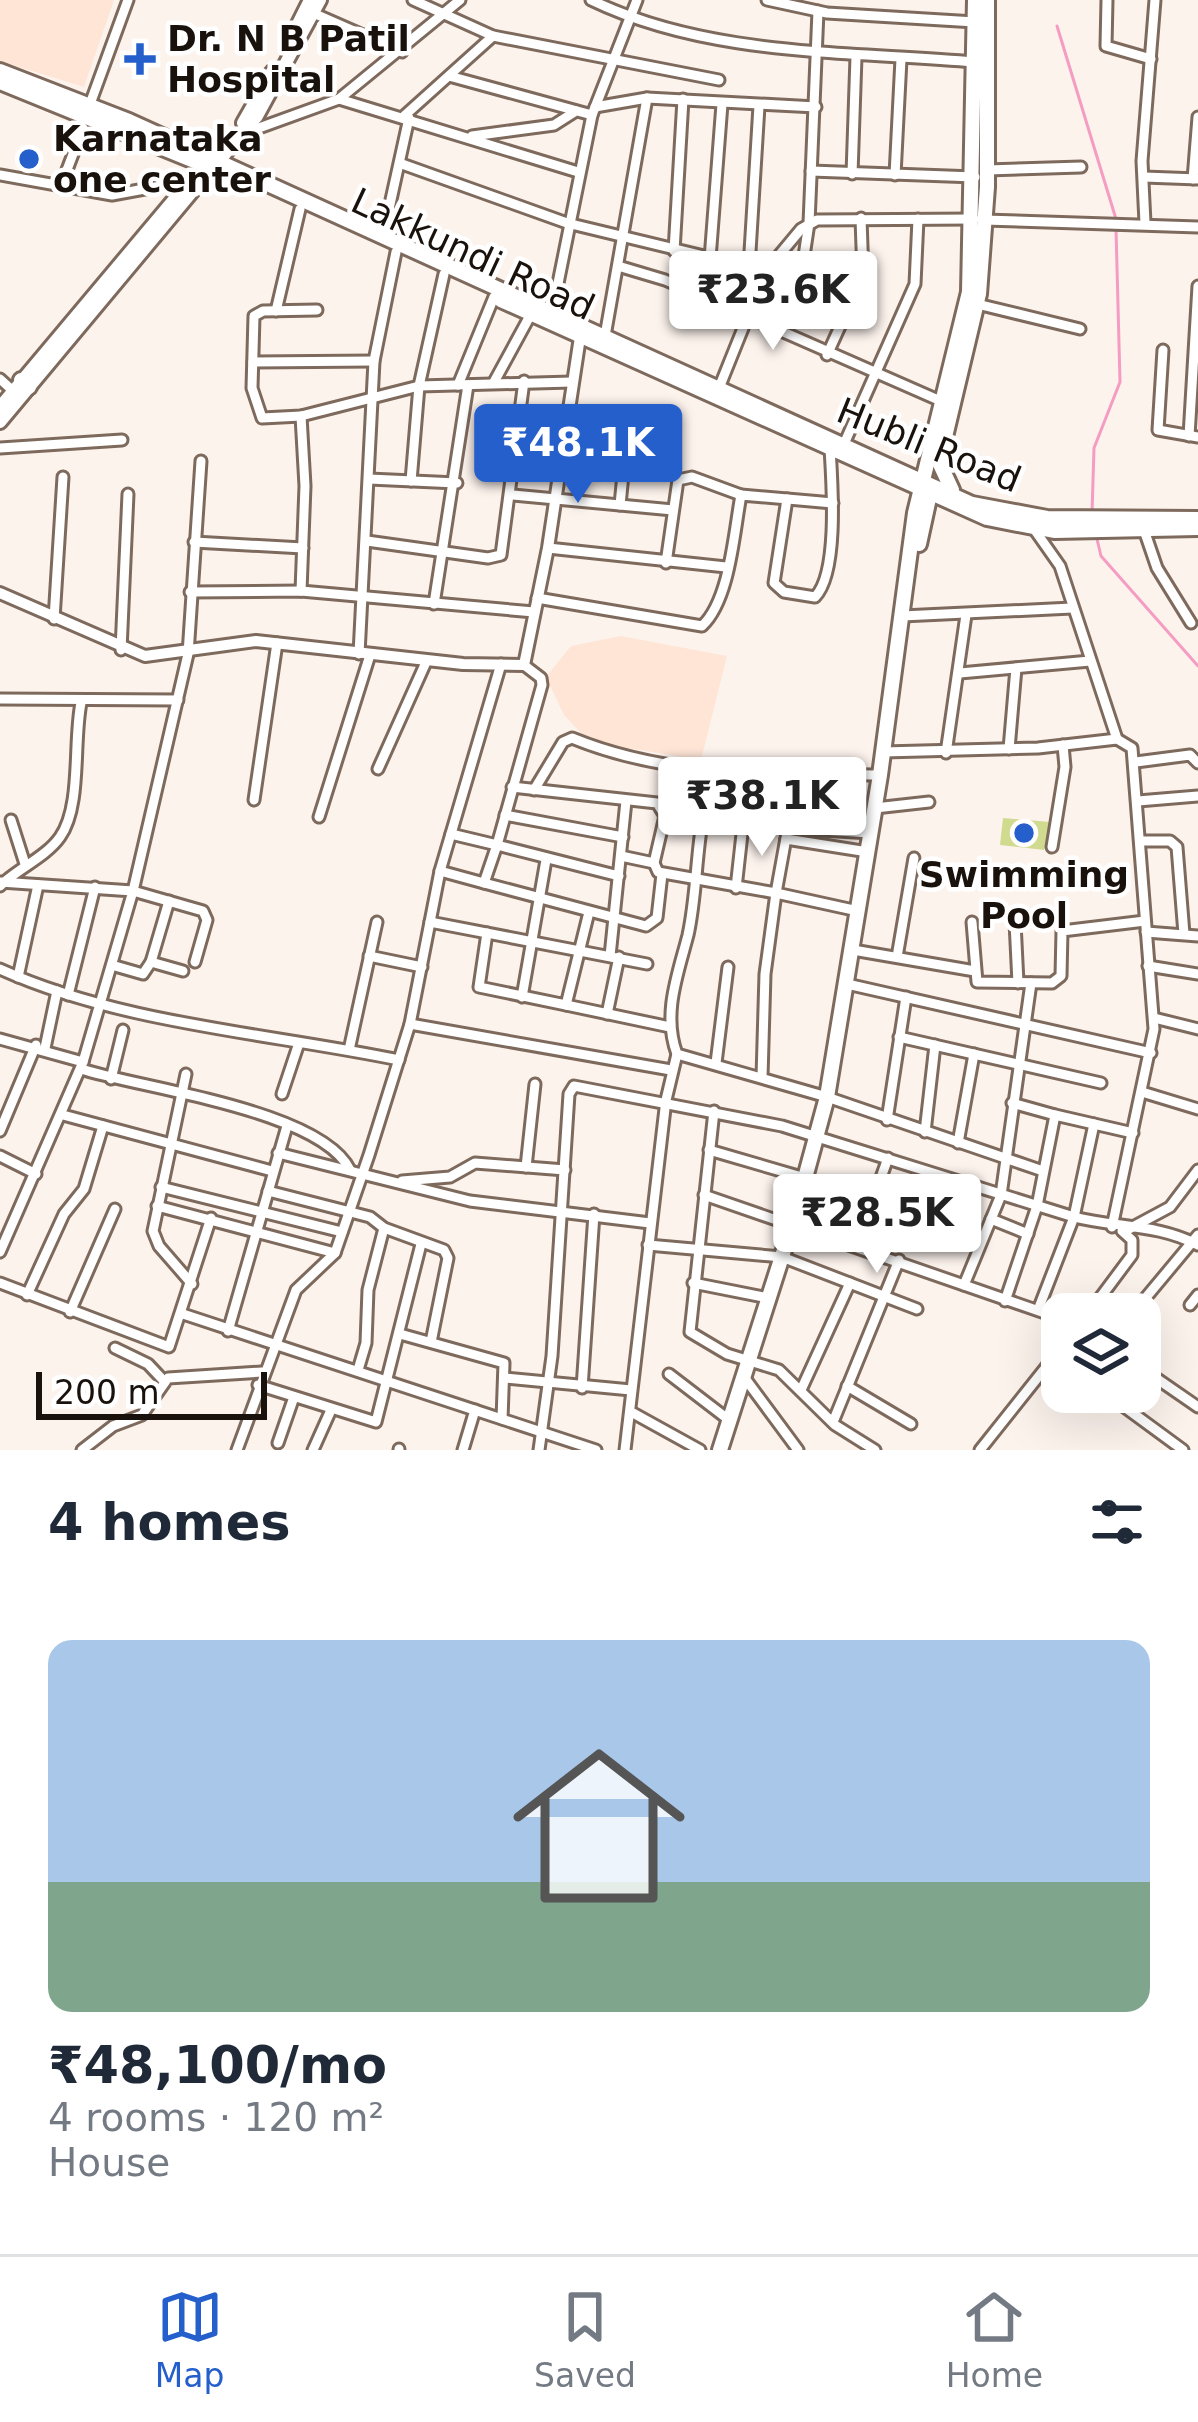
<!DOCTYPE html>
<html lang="en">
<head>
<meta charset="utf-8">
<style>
  body { margin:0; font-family:"DejaVu Sans",sans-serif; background:#f2f2f3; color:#1f2937; height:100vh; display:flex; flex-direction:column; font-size:45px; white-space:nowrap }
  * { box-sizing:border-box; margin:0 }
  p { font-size:39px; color:#747a83 }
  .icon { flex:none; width:66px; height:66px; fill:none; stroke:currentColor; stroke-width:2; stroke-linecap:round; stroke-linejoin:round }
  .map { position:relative; height:1450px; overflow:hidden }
  .drawer { display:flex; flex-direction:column; background:#fff; flex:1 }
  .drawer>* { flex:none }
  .tools { position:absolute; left:1041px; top:1293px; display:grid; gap:24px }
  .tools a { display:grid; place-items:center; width:120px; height:120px; border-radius:24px; background:#fff; box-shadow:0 12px 48px #0002; font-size:60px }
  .scale { position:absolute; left:36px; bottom:30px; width:231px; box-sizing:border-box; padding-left:12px; border:6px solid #19110c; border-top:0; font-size:33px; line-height:42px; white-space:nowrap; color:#19110c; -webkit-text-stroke:9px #fff; paint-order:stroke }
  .price { position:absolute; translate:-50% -102px; padding:0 27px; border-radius:12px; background:#fff; color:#222; font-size:39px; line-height:78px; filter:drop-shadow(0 3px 6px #0008) }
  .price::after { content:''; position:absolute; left:50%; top:72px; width:36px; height:27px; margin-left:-18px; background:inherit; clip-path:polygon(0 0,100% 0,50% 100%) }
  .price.selected { background:#255fcc; color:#fff }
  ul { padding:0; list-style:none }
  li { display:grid; align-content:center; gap:24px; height:636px; padding:0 48px }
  li span { display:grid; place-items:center; height:372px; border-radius:24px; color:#555 }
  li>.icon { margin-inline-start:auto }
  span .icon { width:216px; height:216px; fill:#fffc; stroke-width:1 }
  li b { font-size:51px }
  h2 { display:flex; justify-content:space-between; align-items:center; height:144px; padding:0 48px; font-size:51px }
  .menu { display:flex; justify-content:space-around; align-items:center; height:168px; border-top:3px solid #e0e1e3; background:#fff; font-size:33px; color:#747a83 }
  .menu a { display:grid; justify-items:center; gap:6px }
  .menu .selected { color:#255fcc }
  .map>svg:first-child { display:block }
  .built { fill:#fee5d6 }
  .green { fill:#d0db90 }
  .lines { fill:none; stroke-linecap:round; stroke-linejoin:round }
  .stream { stroke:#f59cc2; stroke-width:3 }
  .minor-casing { stroke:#7e6a5d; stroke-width:15 }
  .tertiary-casing { stroke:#7e6a5d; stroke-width:16 }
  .secondary-casing { stroke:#7e6a5d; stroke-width:18 }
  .primary-casing { stroke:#7e6a5d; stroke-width:20 }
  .minor { stroke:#fff; stroke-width:9 }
  .tertiary { stroke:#fff; stroke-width:10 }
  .secondary { stroke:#fff; stroke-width:12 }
  .primary { stroke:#fff; stroke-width:14 }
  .poi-dot { fill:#255fcc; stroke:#fff; stroke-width:4.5 }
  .labels { text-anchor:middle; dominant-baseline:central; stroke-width:9; stroke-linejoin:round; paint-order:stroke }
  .poi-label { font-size:36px; font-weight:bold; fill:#19110c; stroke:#fff; text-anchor:start }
  .street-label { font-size:36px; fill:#19110c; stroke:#fff }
</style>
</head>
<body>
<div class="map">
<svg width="1198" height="1450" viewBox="0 0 1198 1450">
  <rect width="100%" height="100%" fill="#fdf3ed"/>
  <g class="built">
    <polygon points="0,0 114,0 84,87 0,61"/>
    <polygon points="621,636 727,656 701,760 615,746 582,734 564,715 546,677 571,646"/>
  </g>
  <polygon class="green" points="1003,818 1050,822 1044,850 1000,845"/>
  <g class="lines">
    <g class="stream">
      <polyline points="1057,26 1116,219"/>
      <polyline points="1092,514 1094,448 1120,382 1116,229"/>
      <polyline points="1096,535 1101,556 1198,666"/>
    </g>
    <defs>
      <g id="minor">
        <polyline points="413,0 493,36 719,80"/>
        <path d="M591,0c118,57 257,51 384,62"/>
        <polyline points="767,0 827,13 975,22"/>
        <polyline points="1107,0 1106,46 1151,59"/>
        <polyline points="313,13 402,52"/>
        <polyline points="449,76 592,115"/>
        <polyline points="339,99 578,172"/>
        <polyline points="90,104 128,0"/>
        <polyline points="595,107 647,98 816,107"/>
        <polyline points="404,116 493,36"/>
        <polyline points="245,133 339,99 460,0"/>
        <polyline points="472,136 554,125 576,111"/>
        <polyline points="402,164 567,223 766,271 801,229 817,220 974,219"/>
        <polyline points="987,170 1081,167"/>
        <polyline points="811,171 975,177"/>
        <polyline points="852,174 856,57"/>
        <polyline points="0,175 112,195 188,181"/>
        <polyline points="895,175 901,59"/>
        <polyline points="1144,177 1198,179"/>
        <polyline points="1193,179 1198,117"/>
        <polyline points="60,188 83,128"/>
        <polyline points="984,220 1198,227"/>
        <polyline points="1145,223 1142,161 1155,0"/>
        <polyline points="383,236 409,118"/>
        <polyline points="674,251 683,99"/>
        <polyline points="710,259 722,104"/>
        <polyline points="618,266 665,280 943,402"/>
        <polyline points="749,268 759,106"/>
        <polyline points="977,304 1080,329"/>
        <polyline points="317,310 263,311 254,316 252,388 262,418 301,416 419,386 572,382"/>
        <polyline points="276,311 300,209"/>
        <polyline points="552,313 592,115 637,0"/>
        <polyline points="777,330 801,276 809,223 818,11"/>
        <polyline points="605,336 647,98"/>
        <polyline points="1163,350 1158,430 1198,437"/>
        <polyline points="827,355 863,276 861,218"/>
        <polyline points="253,362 374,361"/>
        <polyline points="0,379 12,390"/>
        <polyline points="494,382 531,314"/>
        <polyline points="458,385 494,297"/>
        <polyline points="719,388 766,271"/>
        <polyline points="1189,436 1198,286"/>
        <polyline points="844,444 915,284 918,219"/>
        <polyline points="0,448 122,440"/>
        <polyline points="369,479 457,483"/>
        <polyline points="411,481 419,386 444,274"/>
        <polyline points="513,495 673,510"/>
        <path d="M787,499l-13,84 10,9 31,5c24,-24 17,-115 15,-149"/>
        <polyline points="620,505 627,433"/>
        <polyline points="1034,529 1060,566 1117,739"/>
        <polyline points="1144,530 1157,568 1191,623"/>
        <polyline points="367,541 488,558 501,555 524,381"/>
        <polyline points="194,542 303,548"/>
        <polyline points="548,548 726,567"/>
        <polyline points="666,563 678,480 692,477 741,495"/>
        <polyline points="301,591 305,486 301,416"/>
        <polyline points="190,592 301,591 534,612"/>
        <path d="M537,598l165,28c28,-26 32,-94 39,-131l92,8"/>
        <polyline points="434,604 468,385"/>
        <polyline points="902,616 1072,608"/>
        <polyline points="54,619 63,477"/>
        <polyline points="121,650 128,494"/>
        <polyline points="359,654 374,361 396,252"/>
        <polyline points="524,665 541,678 542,685 497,845 619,876"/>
        <polyline points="960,673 1090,661"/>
        <polyline points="0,699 178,700"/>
        <polyline points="1009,749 1016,668"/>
        <polyline points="883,752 1038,748 1117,739 1132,748 1154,1029 1112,1227"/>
        <polyline points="946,753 966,615"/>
        <polyline points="1136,762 1190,755 1198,763"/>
        <polyline points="378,769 427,660"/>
        <polyline points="512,787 657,803 665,816 654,863 658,872 776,893 765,974 762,1077"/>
        <path d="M534,790l29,-48 9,-4c100,41 202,35 308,37"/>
        <polyline points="254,800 277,643"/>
        <polyline points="1138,801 1198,796"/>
        <polyline points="875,808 929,802"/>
        <polyline points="505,815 623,837"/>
        <polyline points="665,816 702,823 712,774"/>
        <polyline points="319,817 370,655"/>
        <polyline points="11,820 25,864"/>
        <polyline points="788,827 776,893 858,911"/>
        <polyline points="794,828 797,773"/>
        <path d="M871,833l-169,-10c-6,36 -6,76 -14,112 -10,39 -26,79 -11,119l150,43 216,74"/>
        <polyline points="451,834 497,845 484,883 646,926 657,918 662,874"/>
        <polyline points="786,839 868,852"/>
        <polyline points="1140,841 1170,841 1177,847 1184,934"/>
        <polyline points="1052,847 1065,767 1063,745"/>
        <polyline points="621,856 654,863"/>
        <polyline points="440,871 484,883"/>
        <polyline points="0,882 133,891 83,1062 0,1252"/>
        <path d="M0,886c17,-17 46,-29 60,-49 22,-31 13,-95 21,-134"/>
        <polyline points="736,888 743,825"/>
        <polyline points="430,922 647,964"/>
        <polyline points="972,922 977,982 1052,983 1061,976 1062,931 1145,921"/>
        <polyline points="1015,922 1018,983"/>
        <polyline points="1146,932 1198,936"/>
        <polyline points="487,933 479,987 566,1005 589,912"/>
        <polyline points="853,950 975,971"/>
        <polyline points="369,956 422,967"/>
        <polyline points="610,956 626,801"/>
        <polyline points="897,957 914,858"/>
        <polyline points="151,962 169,901"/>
        <polyline points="195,962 207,920 203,911 133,891 188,654 201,461"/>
        <polyline points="115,966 143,974 151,962 183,971"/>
        <polyline points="1148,966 1198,974"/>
        <path d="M0,969c122,55 268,64 399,91"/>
        <polyline points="18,977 38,885"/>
        <polyline points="847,984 1151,1053"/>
        <polyline points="68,995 95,887"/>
        <polyline points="522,997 546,860"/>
        <polyline points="566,1005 670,1027"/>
        <polyline points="607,1014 619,957"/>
        <polyline points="1154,1018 1198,1029"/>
        <polyline points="410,1024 671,1070"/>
        <polyline points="899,1037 1101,1083"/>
        <polyline points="0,1039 83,1062"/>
        <polyline points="45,1048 57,991"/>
        <polyline points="349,1050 377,922"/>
        <polyline points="716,1063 728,967"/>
        <path d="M81,1069c63,20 240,41 269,101"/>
        <polyline points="186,1074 153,1231 159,1246 192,1284"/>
        <polyline points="111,1079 123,1030"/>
        <polyline points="1142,1092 1198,1109"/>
        <polyline points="282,1094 299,1043"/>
        <polyline points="1012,1103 1055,1115"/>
        <polyline points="714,1111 690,1332 727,1354 779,1370 835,1425 875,1450"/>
        <polyline points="63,1115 272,1171"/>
        <polyline points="887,1120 906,997"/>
        <polyline points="0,1131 36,1045"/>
        <polyline points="925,1132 935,1045"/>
        <polyline points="958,1143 974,1054"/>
        <polyline points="709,1150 805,1178"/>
        <polyline points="278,1153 470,1201 650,1223"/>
        <polyline points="0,1156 36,1174"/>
        <polyline points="888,1158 873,1200 876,1208 939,1233 947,1230 961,1182"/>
        <polyline points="526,1167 535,1084"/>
        <polyline points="402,1181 450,1177 475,1163 565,1170"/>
        <polyline points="161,1187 342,1232"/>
        <polyline points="268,1191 370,1217 384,1228 444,1250 448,1258 431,1342"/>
        <polyline points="704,1195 1062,1319"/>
        <polyline points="157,1206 335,1253"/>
        <polyline points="991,1219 1028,1234"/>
        <polyline points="1129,1229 1170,1207 1198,1170"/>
        <polyline points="648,1245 782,1257 917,1309"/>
        <polyline points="0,1283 169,1347 211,1218"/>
        <polyline points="693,1283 768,1298"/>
        <polyline points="964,1285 1001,1195 1031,983"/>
        <polyline points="27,1295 64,1214 84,1189 103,1126"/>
        <polyline points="1005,1301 1037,1206 1055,1115 1133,1133"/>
        <polyline points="1190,1305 1198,1295"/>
        <polyline points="1138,1307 1198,1235"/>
        <polyline points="1038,1310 1074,1217 1094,1124"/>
        <polyline points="70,1312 115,1209"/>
        <polyline points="183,1314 596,1450"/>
        <polyline points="1088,1314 1132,1255 1132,1240 1122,1231"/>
        <polyline points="228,1331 287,1126"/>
        <polyline points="400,1334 504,1363 502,1419"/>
        <polyline points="115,1348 148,1364 163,1380"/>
        <polyline points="1140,1367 1198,1407"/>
        <polyline points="358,1370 366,1343 368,1290 384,1228"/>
        <polyline points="669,1374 729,1420"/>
        <polyline points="744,1377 798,1450"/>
        <polyline points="505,1378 631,1390"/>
        <polyline points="258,1385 376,1422 421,1244"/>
        <polyline points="847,1386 911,1424"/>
        <polyline points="582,1388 594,1214"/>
        <polyline points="801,1390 850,1283"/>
        <polyline points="1104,1392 1183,1450"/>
        <polyline points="633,1413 700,1450"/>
        <polyline points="833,1422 899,1260"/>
        <polyline points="278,1443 294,1397"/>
        <polyline points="82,1450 113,1426 142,1415 168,1378 262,1372"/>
        <polyline points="237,1450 296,1290 335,1253 369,1155 410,1024 440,871 501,664"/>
        <polyline points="313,1450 331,1410"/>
        <polyline points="399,1450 399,1449"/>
        <polyline points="463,1450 475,1410"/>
        <path d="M539,1450l13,-94 17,-262 5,-8 208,40 292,91c44,11 84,7 124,28"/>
        <polyline points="625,1450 666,1100 677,1054"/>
        <polyline points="980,1450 1062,1347"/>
      </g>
      <polyline id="tertiary" points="0,593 145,656 256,641 463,664 524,665 548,548 580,337"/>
      <g id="secondary">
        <polyline points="296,28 310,0"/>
        <polyline points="243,123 272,72"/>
        <polyline points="218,162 257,116 320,0"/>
        <polyline points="0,407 203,165"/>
        <polyline points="0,422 211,169"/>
      </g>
      <g id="primary">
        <polyline points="0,71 129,121 972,504 1047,518 1198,519"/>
        <polyline points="0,82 197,162"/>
        <polyline points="501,300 987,518 1054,531 1198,528"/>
        <polyline points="21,380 29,387"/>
        <polyline points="952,490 939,462 979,294 987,187 987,0"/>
        <polyline points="919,544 931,489"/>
        <polyline points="720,1450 793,1222 827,1097 880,775 915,513 969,292 975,0"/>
      </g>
    </defs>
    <use href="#minor" class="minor-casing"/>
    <use href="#tertiary" class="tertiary-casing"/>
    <use href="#secondary" class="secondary-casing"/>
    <use href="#primary" class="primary-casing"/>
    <use href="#minor" class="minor"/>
    <use href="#tertiary" class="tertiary"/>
    <use href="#secondary" class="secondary"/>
    <use href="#primary" class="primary"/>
  </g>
  <g class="poi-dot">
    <path d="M134 41h12v12h12v12h-12v12h-12v-12h-12v-12h12z"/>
    <circle cx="29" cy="159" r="12"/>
    <circle cx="1024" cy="833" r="12"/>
  </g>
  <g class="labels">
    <g class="poi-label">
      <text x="167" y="38">Dr. N B Patil<tspan x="167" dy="41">Hospital</tspan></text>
      <text x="53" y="138">Karnataka<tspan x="53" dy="41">one center</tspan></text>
      <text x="1024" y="874" text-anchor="middle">Swimming<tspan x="1024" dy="41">Pool</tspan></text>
    </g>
    <g class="street-label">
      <text transform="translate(473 254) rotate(25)">Lakkundi Road</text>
      <text transform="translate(929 445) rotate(22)">Hubli Road</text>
    </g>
  </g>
</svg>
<div class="tools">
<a><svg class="icon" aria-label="layers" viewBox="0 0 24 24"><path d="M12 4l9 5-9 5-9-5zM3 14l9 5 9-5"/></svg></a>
</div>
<div class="scale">200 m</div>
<b class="price" style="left:773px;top:353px">₹23.6K</b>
<b class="price selected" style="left:578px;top:506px">₹48.1K</b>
<b class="price" style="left:762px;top:859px">₹38.1K</b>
<b class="price" style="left:877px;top:1276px">₹28.5K</b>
</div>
<section class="drawer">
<h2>4 homes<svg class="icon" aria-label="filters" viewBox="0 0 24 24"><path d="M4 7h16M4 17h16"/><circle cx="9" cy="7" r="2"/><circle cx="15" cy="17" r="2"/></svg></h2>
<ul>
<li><span style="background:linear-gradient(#a9c7e8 65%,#7fa58c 0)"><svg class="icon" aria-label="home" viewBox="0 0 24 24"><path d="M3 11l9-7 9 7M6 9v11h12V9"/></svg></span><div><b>₹48,100/mo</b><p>4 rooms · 120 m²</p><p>House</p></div></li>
</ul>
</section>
<nav class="menu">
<a class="selected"><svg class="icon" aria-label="map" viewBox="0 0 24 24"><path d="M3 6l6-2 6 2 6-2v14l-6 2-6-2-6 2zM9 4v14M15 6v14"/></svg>Map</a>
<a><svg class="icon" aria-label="saved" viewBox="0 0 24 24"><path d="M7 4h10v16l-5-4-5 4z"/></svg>Saved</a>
<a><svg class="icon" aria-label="home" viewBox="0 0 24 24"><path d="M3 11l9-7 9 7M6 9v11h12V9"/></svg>Home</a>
</nav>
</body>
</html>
